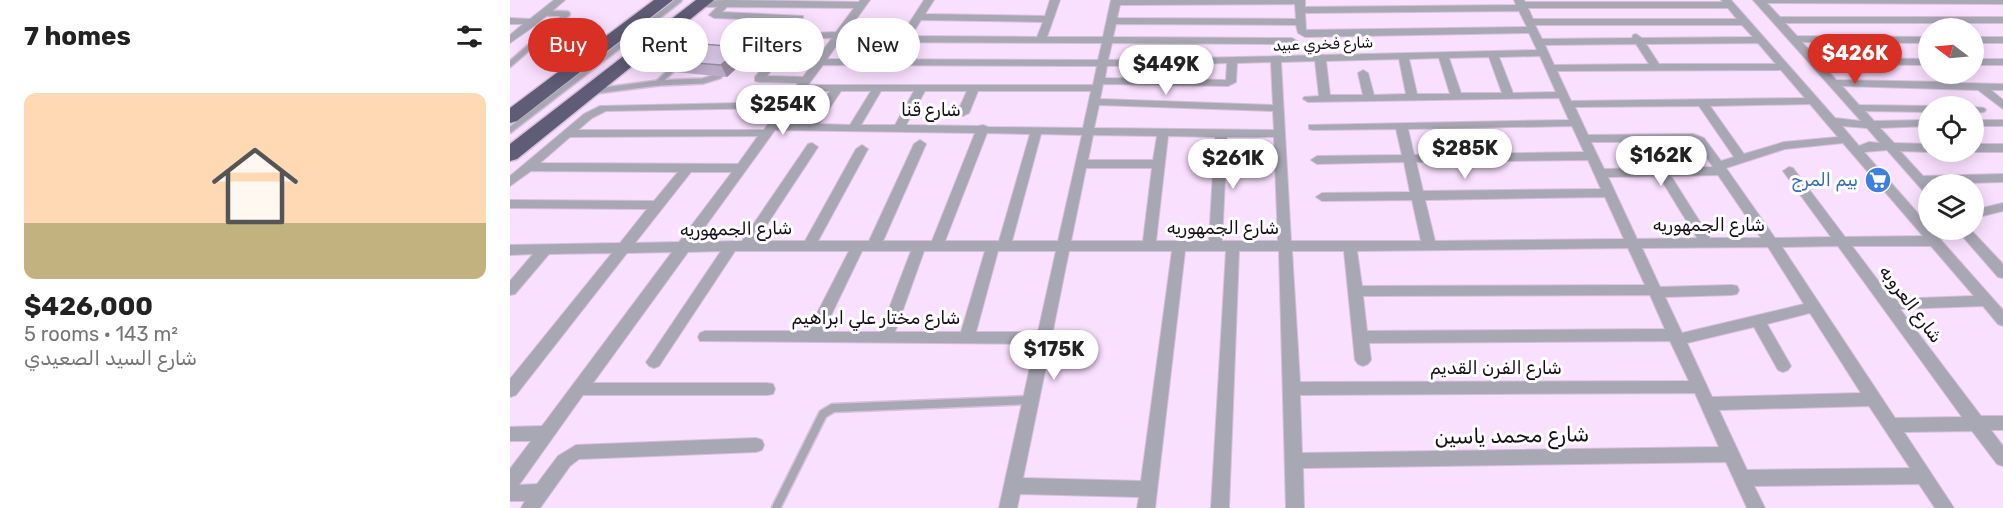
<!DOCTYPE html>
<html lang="en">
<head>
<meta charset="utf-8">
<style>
  body { margin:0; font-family:Rubik,"Noto Naskh Arabic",sans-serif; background:#f2f2f2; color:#222; height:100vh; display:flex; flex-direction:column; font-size:22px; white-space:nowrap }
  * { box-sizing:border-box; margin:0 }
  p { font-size:20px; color:#767676 }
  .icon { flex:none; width:33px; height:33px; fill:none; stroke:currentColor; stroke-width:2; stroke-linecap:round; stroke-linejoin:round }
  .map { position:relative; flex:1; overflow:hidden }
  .sheet { display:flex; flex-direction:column; background:#fff; width:510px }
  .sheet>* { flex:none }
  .hud { position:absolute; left:18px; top:18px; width:570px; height:54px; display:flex; gap:12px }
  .needle { width:39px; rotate:286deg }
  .fabs { position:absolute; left:1408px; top:18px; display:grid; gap:12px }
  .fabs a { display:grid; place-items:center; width:66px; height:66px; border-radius:50%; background:#fff; box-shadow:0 3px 15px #0003; font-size:30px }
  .price { position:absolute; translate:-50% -51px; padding:0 14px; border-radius:21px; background:#fff; color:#222; font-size:20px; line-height:39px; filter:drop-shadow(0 2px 3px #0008) }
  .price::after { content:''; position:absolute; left:50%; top:36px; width:18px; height:14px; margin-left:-9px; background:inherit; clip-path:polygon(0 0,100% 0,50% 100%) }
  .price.active { background:#d93025; color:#fff }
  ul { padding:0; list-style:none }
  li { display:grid; align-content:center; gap:12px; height:318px; padding:0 24px }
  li+li { border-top:2px solid #e0e0e0 }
  li span { display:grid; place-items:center; height:186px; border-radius:12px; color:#555 }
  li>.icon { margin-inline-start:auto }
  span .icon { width:108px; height:108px; fill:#fffc; stroke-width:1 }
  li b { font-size:26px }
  h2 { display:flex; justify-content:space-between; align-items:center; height:72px; padding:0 24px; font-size:26px }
  .tag { padding:0 21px; border-radius:27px; background:#fff; box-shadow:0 3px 15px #0003; font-size:21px; line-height:54px }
  .tag.active { background:#d93025; color:#fff }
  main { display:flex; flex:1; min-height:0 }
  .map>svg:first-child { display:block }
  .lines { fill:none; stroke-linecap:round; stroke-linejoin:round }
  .lane-far1-casing { stroke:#d6beda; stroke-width:8 }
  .lane-casing { stroke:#d6beda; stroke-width:11 }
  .street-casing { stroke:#d6beda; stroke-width:2 }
  .highway-casing { stroke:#d6beda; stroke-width:3 }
  .lane-far1 { stroke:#a8a7b4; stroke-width:5 }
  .lane { stroke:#a8a7b4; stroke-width:8 }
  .street { fill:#a8a7b4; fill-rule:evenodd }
  .highway { fill:#5e5c76; fill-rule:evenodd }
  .wall { fill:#bbacc9 }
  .shaded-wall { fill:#998ca4 }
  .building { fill:#dac8ea; stroke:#998ca4; stroke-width:1.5 }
  .labels { text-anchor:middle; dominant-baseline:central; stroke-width:6; stroke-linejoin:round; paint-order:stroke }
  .far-street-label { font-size:15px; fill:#170e19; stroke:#fff }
  .street-label { font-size:18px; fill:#170e19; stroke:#fff }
  .shop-label { font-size:18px; fill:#366cbe; stroke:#fff; text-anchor:end }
  .near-street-label { font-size:21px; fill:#170e19; stroke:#fff }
</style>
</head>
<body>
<main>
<section class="sheet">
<h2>7 homes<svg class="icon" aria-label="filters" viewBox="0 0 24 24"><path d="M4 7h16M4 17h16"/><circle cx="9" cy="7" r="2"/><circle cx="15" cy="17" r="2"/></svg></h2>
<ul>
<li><span style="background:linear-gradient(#ffd9b3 70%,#c2b280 0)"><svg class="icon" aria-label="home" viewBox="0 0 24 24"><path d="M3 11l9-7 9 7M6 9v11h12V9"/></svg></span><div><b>$426,000</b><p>5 rooms · 143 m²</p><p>شارع السيد الصعيدي</p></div></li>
</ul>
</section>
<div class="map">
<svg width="1493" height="508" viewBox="0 0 1493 508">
  <rect width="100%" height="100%" fill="#fae0ff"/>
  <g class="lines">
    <defs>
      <g id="lane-far1">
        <polyline points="145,41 161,51 174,54"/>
        <polyline points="0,64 57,14 35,13"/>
        <polyline points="148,83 168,64"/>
        <polyline points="86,91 148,83 193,81 209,76"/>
        <polyline points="0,130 169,0"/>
      </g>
      <polyline id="lane" points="266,508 313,414 323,408 521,400"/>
      <g id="street">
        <polygon points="44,0 55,0 27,24 0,43 0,35 13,24 0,24 0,18 20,19"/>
        <path d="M216,0l133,2 1,-2h10l-26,36h57l23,-36h10l-9,14 120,2 5,-16h10l-13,37h56l8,-37h194v7l211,-2 -2,-5h10l1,2h198l-2,-2h10l104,118 26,3 -108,-121h250v4l-236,-1 13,14h223v6h-218l12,13 132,1v6l-127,-1 14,16 113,1v6l-107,-1 14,16 112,2 -9,-8h11l11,9 42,1v6h-12l12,10v9l-25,-19 -136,-4 17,19 73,1h-3v6l-64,-1 9,10 55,-1v6l-49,2 14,15 35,1v8l-29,-1 23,25 80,-2v8l-73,2 -1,10 -4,-1 -38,-43 -23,2 65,74v4h3l71,80v16l-5,-2 -15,-18 -83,3 81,107h22v14h-12l12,16v20l-6,-2 -25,-33 -68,1 50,76h-19l-16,-24 -165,2 11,22h-18l-21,-46 -423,6 1,40h-18l-7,-257h-40l-10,257h-18l15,-257h-41l-30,257h-18l2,-11 -119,-3 -3,14h-18l36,-164 -335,-3 -2,-4 2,-4 5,-2h103l41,-80h-114l-76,115 -5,2 -5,-2 -3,-4 3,-4 72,-107 -33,1 -95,131h174l6,1 2,5 -2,5 -6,1h-184l-64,90 18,-1 21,-28 18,-11 180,-7 6,2 2,5 -2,5 -6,2 -177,7 -9,7 -30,42h-19l4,-7h-15v-32l21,-28h-21v-14l32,-1 130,-174 -45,1 -111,142 -6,2v-18l102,-126 -63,1 -34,40 -5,1v-14l23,-27 -23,1v-10l110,-2 27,-34 -137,-1v-8l144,1 24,-29 -147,-1 -21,15v-10l74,-62 16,-8 184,-4 14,-19 -39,-1 -4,-1v-4l35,-43 46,-2 18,-24 -127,-1 -5,5 81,4v4l-3,1 -86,-3 -5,-3 8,-8h-16l-5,-3 5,-3zM785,4l1,15 -179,-1 3,-13zM1018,8h200l9,11h-204zM1009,11l8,16 -221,3 -1,-17zM411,20l122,2 -6,15 -126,-1zM606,24l180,1 2,8 7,4 224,-4 8,17 -429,10 4,-17 180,1 5,-3 -5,-3 -179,-1zM1025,25h207l11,12 -111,1 -6,-4 -3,1 -1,3 -90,1zM322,38l-29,39 -36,-1 29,-37zM329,42l263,1 -4,17 -271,-1zM1248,43l18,21h-117l-13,-20zM1126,44l13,20 -95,1 -9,-20zM1030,56l16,36 -43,1 -14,-36zM979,57l13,36h-41l-12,-35zM929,58l11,36h-33l-8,-35zM889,59l7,35 -32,1 -6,-22 -5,-3 -5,3 5,22h-33l-4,-34zM805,61l4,35 -15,1 -1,2 5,3 251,-4 10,22 -260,5v4l4,1 83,-1 6,26 -85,1 -6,4 6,4 87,-2 6,30 -88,1 -6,4 6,4 90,-1 9,41h-130l-10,-179zM761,62l2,43 -173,-6 3,-15 125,2 8,-4 1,-19zM717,63l-1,17 -121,-2 2,-12zM313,65l274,1 -4,19h-285zM1271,70l24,28 -234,3 -14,-30zM294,91h26l-23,33h-27zM331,91h30l-21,34 -31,-1zM371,91h33l-19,34h-34zM415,91h42l-10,22 6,3 6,-3 9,-22h113l-8,37 -95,-1 -5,-2 -5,1 -72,-1zM1300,104l28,33 -54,5 -40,12 -34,-48zM589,105l174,6 1,19 -180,-2zM1189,106l35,51 -13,4 -17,-23 -11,-4 -105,1 -13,-28zM269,108l-15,22h-186l14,-12 14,-7zM1062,126l12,26 -170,3 -6,-26zM1332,126l25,2 13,15 -11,-1 -10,4zM265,130l200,3 -43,108h-49l43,-97 -6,-4 -6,4 -45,97h-51l50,-92 -6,-4 -6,4 -51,92h-49l62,-94 -6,-4 -4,1 -66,97 -48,1zM477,133l43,1 -31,107h-54zM531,134l41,1 -24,106h-46zM583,135l64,1 -4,24h-65zM248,136l-20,28 -198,-1 30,-26zM658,136l47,1 -6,104h-53zM717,137h47l4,104h-56zM1081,142h105l17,25 -109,2zM1333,143l80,93 -78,1 -52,-69 -4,-1 -6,4 48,66 -56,1 -49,-70 59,-19zM1078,160l13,29 -178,2 -7,-29zM576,168h66l-9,73h-72zM181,172h41l-53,70 -44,1zM1208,175l43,63h-51l-39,-62zM1149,176l38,62 -60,1 -29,-62zM1095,197l19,42 -189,2 -10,-41zM1328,246l124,171 -67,1 -113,-171zM1342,246h79l43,50 -82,3zM1258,247l36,57 -122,29 -17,-36 67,-2 5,-1 2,-4 -2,-4 -5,-1 -72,2 -18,-39zM1118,248l17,37 -283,1 -5,-35zM352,251h49l-31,81h-57zM414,251h61l-24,81h-66zM488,251h58l-18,81h-62zM559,251h103l-31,230 -118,-3 28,-136 2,-4 -1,-3zM782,251h52l11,109 3,4 5,2 5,-2 3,-4 -2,-17 301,-2 19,40 -389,1zM1140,295l15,34 -298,2 -4,-35zM1300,313l51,80 -149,4 -25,-54 67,-16 24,43 5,2 5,-2 3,-4 -24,-42zM1185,393l24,54 -417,6 -2,-58zM1359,406l41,62 -163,2 -28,-60z"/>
        <rect x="1464" y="37" width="29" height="6"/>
        <rect x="1464" y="59" width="29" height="6"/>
        <polygon points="1464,107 1474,108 1476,110 1474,112 1464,113"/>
        <rect x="1464" y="120" width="29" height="6"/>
        <rect x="1464" y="144" width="29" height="8"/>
        <polygon points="1493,203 1493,211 1464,218 1464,210"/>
        <polygon points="1447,230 1461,230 1493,264 1493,278 1488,277"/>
      </g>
      <g id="highway">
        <polygon points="144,0 163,0 7,121 0,123 0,108"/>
        <polygon points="186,0 204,0 7,159 0,161 0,144"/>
      </g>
    </defs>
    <use href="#lane-far1" class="lane-far1-casing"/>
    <use href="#lane" class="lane-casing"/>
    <use href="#street" class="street-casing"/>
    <use href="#highway" class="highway-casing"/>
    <use href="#lane-far1" class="lane-far1"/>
    <use href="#lane" class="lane"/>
    <use href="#street" class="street"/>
    <use href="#highway" class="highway"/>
  </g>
  <polygon class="wall" points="237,59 217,77 164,72 157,61"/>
  <polygon class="shaded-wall" points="231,47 237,59 217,77 211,65"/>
  <polygon class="building" points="178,43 231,47 211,65 157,61"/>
  <defs>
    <symbol id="supermarket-disc" viewBox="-11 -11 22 22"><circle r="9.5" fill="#3f7fe0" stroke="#fff"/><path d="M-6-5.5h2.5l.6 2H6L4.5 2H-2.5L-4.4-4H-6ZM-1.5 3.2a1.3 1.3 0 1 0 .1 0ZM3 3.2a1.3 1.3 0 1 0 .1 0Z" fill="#fff"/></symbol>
  </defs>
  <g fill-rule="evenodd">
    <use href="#supermarket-disc" x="1353" y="165" width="30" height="30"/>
  </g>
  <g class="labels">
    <g class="far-street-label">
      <text transform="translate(813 44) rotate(-2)">شارع فخري عبيد</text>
    </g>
    <g class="street-label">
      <text x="421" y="110">شارع قنا</text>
      <text x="1199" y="225">شارع الجمهوريه</text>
      <text x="713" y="228">شارع الجمهوريه</text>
      <text transform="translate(226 229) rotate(-1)">شارع الجمهوريه</text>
      <text transform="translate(1401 304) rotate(53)">شارع العروبه</text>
      <text x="366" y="318">شارع مختار علي ابراهيم</text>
      <text x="986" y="368">شارع الفرن القديم</text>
    </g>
    <g class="shop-label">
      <text x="1348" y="180">بيم المرج</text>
    </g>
    <g class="near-street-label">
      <text transform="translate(1002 435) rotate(-1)">شارع محمد ياسين</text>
    </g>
  </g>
</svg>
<div class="fabs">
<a><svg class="needle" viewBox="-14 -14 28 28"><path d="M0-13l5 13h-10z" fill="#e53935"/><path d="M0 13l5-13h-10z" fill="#767676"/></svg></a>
<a><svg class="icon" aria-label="locate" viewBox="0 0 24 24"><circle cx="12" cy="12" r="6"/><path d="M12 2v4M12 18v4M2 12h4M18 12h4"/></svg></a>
<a><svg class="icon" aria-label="layers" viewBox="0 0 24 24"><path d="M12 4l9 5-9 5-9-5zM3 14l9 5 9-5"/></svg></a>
</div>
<b class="price active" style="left:1345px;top:85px">$426K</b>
<b class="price" style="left:656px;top:96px">$449K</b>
<b class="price" style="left:273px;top:136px">$254K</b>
<b class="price" style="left:955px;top:180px">$285K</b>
<b class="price" style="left:1151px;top:187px">$162K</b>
<b class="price" style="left:723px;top:190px">$261K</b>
<b class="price" style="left:544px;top:381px">$175K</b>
<div class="hud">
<a class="tag active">Buy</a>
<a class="tag">Rent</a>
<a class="tag">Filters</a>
<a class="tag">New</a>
</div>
</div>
</main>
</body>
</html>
